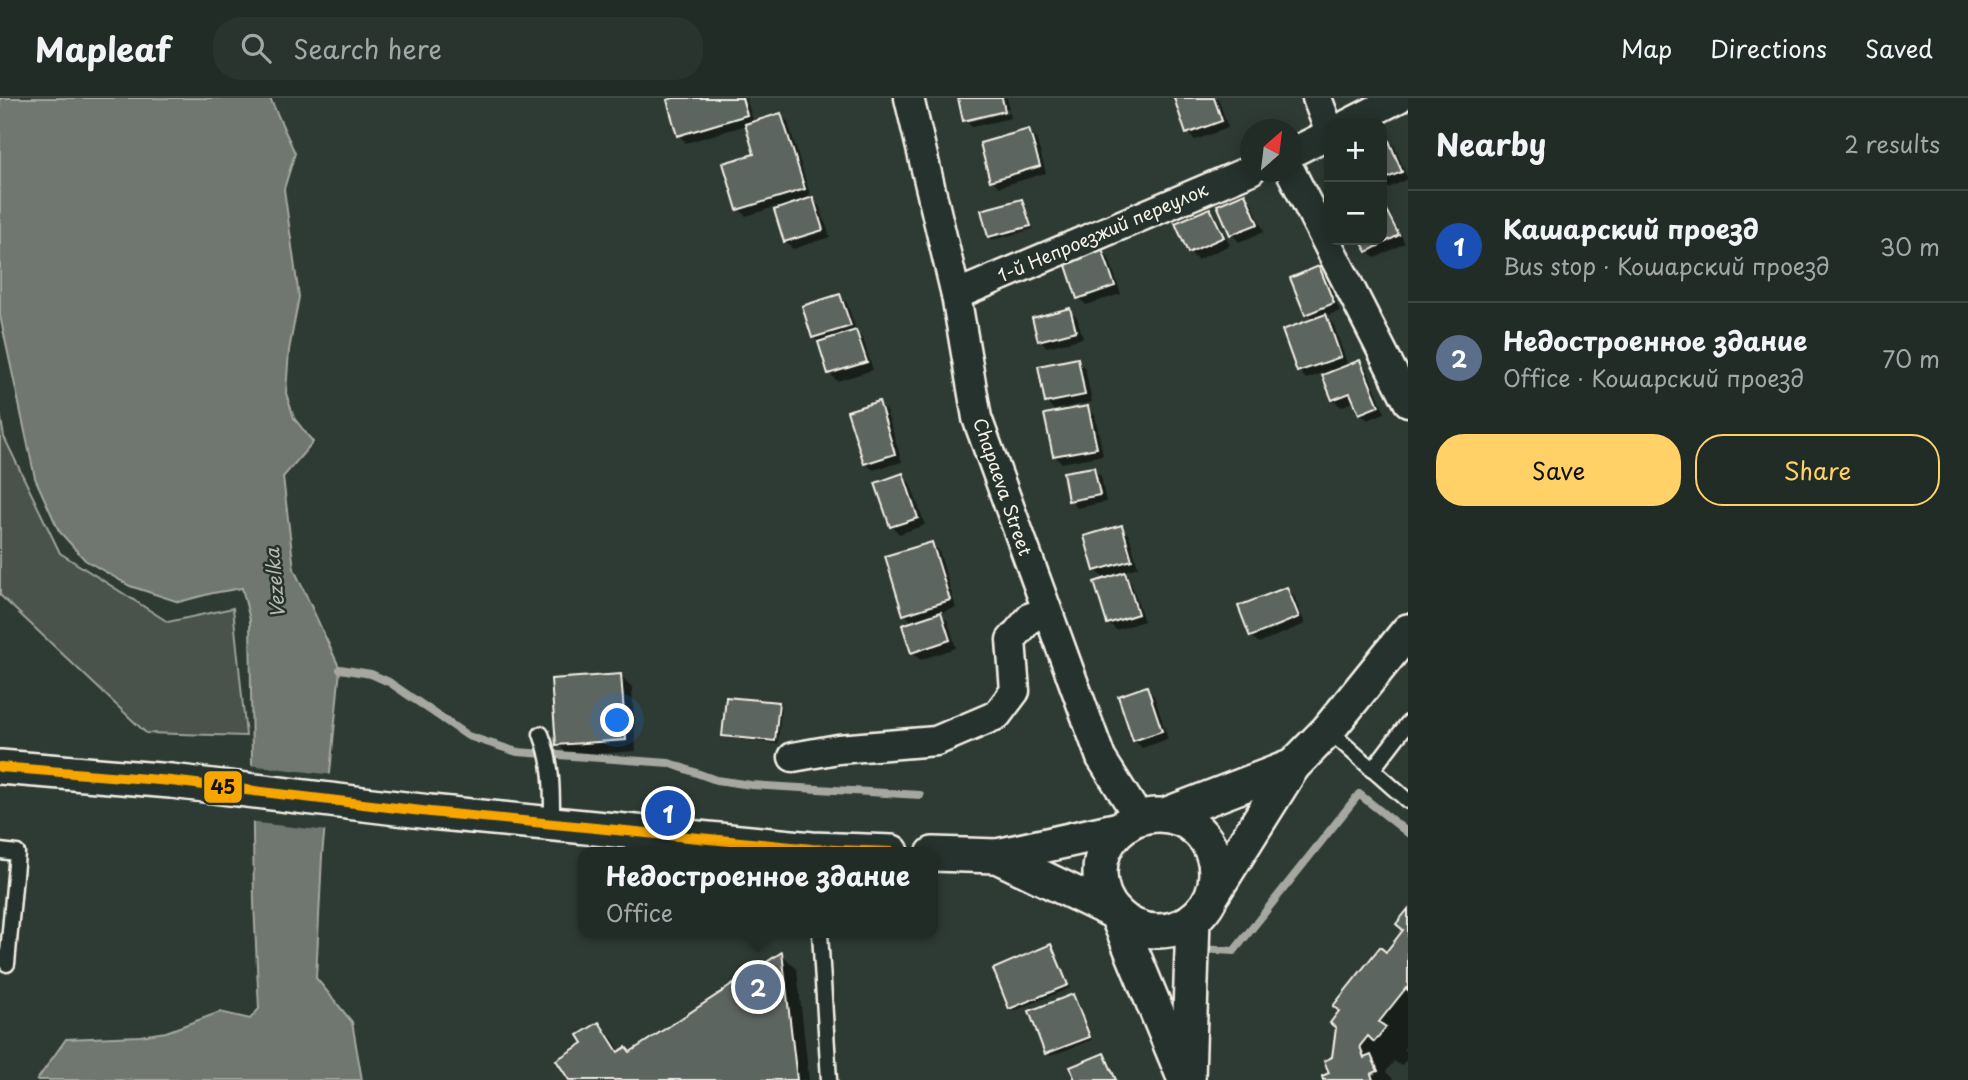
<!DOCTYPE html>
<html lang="en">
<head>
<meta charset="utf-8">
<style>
  :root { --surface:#222c27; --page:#2a342f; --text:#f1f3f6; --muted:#a2a7a7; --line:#3f4844; --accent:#ffd166 }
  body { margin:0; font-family:"Playpen Sans",sans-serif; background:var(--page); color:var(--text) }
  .controls { position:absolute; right:21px; top:21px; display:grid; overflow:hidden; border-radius:14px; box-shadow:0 4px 18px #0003 }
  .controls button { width:63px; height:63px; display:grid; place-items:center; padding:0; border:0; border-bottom:2px solid var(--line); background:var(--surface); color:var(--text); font:35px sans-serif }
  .compass { position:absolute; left:1240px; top:21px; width:63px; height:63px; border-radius:50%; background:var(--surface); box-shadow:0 4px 18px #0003; rotate:28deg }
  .you { position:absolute; left:618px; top:623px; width:24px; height:24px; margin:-18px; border:5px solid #fff; border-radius:50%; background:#1a73e8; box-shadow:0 0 0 10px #1a73e833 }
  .badge { display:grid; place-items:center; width:46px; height:46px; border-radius:50%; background:var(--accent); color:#fff; font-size:23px; font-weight:700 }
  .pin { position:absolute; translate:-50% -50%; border:4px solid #fff; box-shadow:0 2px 7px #0006 }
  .popup { position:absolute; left:578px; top:749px; width:360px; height:91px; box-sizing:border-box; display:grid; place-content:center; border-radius:14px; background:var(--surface); filter:drop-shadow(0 2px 5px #0005); font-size:23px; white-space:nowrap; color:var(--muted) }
  .popup b { font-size:26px; color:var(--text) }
  .popup::after { content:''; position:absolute; left:50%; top:100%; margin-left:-14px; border:14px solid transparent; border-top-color:var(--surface) }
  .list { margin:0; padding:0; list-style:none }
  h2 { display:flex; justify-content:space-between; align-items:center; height:91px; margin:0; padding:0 28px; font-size:30px }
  h2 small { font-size:23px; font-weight:400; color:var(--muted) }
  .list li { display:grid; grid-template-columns:46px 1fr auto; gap:21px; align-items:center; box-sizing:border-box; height:112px; padding:0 28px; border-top:2px solid var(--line) }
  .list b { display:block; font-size:26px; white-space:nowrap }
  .list p { margin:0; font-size:23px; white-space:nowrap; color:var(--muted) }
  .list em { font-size:23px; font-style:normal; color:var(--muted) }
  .actions { display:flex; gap:14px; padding:21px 28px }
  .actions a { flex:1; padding:16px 0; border:2px solid var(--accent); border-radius:28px; text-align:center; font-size:24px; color:var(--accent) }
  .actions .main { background:var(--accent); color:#111 }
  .icon { flex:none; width:38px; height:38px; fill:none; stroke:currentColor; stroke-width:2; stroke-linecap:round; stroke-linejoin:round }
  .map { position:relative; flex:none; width:1408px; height:982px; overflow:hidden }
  header { display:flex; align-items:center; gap:42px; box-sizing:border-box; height:98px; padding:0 35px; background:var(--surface); border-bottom:2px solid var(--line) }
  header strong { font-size:33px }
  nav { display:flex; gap:38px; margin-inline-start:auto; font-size:24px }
  .search { width:490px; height:63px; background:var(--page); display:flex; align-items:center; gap:18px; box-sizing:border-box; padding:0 24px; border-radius:28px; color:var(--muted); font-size:26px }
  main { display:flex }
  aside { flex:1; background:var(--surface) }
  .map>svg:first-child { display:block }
</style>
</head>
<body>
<header>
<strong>Mapleaf</strong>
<div class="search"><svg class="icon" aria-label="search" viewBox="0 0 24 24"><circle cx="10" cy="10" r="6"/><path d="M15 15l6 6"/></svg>Search here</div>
<nav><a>Map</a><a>Directions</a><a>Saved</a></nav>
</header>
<main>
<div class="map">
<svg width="1408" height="982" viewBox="0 0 1408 982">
  <rect width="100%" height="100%" fill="#2e3b34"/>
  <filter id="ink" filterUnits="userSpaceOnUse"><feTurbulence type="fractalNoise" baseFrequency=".0143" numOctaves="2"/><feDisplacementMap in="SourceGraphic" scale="14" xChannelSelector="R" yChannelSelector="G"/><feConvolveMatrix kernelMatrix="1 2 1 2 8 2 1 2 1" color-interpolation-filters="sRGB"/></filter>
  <g filter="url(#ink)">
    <path fill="#48524c" stroke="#9ea29a" stroke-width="2" d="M0 315 4 339 60 455 168 524 233 510 246 638 146 635 0 497Z"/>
    <path fill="#6f7770" stroke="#a4a8a0" stroke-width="2" d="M0 0H270L295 55 284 91 299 199 289 252 286 295 294 320 313 344 283 379 294 471 340 571 322 758 316 880 352 924 362 982H37L66 941 140 938 166 934 220 914 250 921 259 911 254 805 250 522 242 490 213 495 179 504 130 488 85 462 59 433 35 380 0 218Z"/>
    <path fill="#2e3b34" d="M248 667 334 677 328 733 249 724Z"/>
    <g fill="#0007">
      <path d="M679 0H746L754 25 781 17 788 24 811 100 820 109 830 139 793 151 785 143 775 109 746 118 739 111 757 57 747 27 686 45 679 37Z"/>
      <path d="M960 0H1007L1009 10 968 20V24L1010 14 1011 20 972 29 965 22Z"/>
      <path d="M1176 0H1218L1228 30 1195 42 1187 35Z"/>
      <path d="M1028 33 1036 40 1046 75 999 89 992 82Z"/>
      <path d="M1387 40 1394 47 1408 81 1382 93V42Z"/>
      <path d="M1244 98 1252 105 1264 134 1239 144 1232 136 1220 108Z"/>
      <path d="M1022 103 1025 106 1033 131 992 142 989 139Z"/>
      <path d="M1382 106 1388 112 1405 145 1375 160 1368 153 1362 142H1382Z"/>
      <path d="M1210 112 1217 119 1230 147 1197 162 1190 154 1177 126Z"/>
      <path d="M1102 153 1109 160 1121 196 1086 207 1079 200Z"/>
      <path d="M1319 170 1326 178 1340 213 1326 218 1333 225 1348 268 1359 264 1367 271 1385 315 1368 322 1360 315 1355 303 1341 309 1333 301 1323 275 1306 281 1299 273 1285 233 1313 222 1306 216Z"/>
      <path d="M840 198 847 205 857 235 863 241 873 272 837 283 829 275 820 246 813 239Z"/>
      <path d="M1069 212 1077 219 1083 240 1047 249 1040 242Z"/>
      <path d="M1077 262 1085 270 1092 304 1054 312 1047 305Z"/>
      <path d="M878 305 886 312 902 364 873 372 865 365Z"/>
      <path d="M1088 310 1095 317 1103 357 1062 365 1054 358Z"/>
      <path d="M1094 371 1101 378 1106 404 1077 410 1070 402Z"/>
      <path d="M902 377 910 385 925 427 899 436 892 428Z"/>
      <path d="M1121 429 1129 437 1138 469 1122 474 1131 484 1144 523 1116 532 1109 525 1106 482 1096 472Z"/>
      <path d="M931 446 939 453 956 510 939 515 948 523 956 550 920 562 913 554V525L905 516Z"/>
      <path d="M1287 491 1294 498 1305 526 1259 545 1251 538Z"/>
      <path d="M620 577 632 589 636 653 569 658 558 646Z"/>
      <path d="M1147 590 1154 598 1168 641 1142 650 1134 642Z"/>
      <path d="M778 606 781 609 778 646 727 640 723 637Z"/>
      <path d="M1408 814V946L1404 951 1408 954V960L1401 968 1394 963 1386 974 1394 982H1325L1331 976 1334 960 1386 856 1405 832 1399 826Z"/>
      <path d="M1050 848 1070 890 1014 913 1011 910Z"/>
      <path d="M782 857 797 871 809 982H571L586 945 598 926 613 941 621 954 631 956Z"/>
      <path d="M1073 898 1092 942 1050 958 1047 955Z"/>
    </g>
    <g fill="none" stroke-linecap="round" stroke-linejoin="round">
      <g stroke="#a4a8a0" stroke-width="8">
        <path d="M340 571 371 576 389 584 468 638 517 654 669 665 716 682 751 687 920 697"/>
        <path d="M1200 851 1234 853 1359 696 1408 735"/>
      </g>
    </g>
    <g fill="#5c655e" stroke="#f4f1e8" stroke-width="2">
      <path d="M673 0H742L747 17 677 38 667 2Z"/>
      <path d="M958 0H1002L1005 13 963 23Z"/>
      <path d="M1174 0H1214L1222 23 1186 36Z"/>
      <path d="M781 15 805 91 737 112 723 65 754 56 745 26Z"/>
      <path d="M1029 31 1040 68 990 83 980 45Z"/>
      <path d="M1387 38 1402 74 1382 82V40Z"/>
      <path d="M1245 95 1258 126 1230 137 1217 107Z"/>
      <path d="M813 99 823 132 784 144 774 112Z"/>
      <path d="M1022 101 1031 128 988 139 981 112Z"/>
      <path d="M1382 104 1399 137 1367 154 1360 142H1382Z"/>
      <path d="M1210 110 1224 139 1188 155 1175 125Z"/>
      <path d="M1102 151 1115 188 1077 201 1065 164Z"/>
      <path d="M1319 168 1334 205 1305 217 1290 180Z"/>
      <path d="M840 196 851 228 812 240 802 208Z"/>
      <path d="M1070 210 1076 233 1038 243 1032 220Z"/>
      <path d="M1326 216 1341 259 1297 274 1282 232Z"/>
      <path d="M856 232 867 264 828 276 818 244Z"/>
      <path d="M1078 260 1085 297 1045 305 1038 268Z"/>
      <path d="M1360 262 1379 308 1359 316 1350 295 1332 302 1322 277Z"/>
      <path d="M879 303 895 356 864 366 847 313Z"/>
      <path d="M1088 308 1097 350 1053 358 1044 316Z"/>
      <path d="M1094 369 1100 397 1068 403 1063 374Z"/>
      <path d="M903 375 918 420 890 429 875 385Z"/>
      <path d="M1122 427 1132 462 1094 473 1084 438Z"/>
      <path d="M932 444 950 502 903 517 885 458Z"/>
      <path d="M1125 474 1138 516 1107 526 1094 484Z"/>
      <path d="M1287 489 1299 519 1250 539 1238 508Z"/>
      <path d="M941 514 950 542 911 555 902 527Z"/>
      <path d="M621 576 626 642 556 647 551 581Z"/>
      <path d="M1147 588 1162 633 1133 643 1118 598Z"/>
      <path d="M726 599 779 604 775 643 722 638Z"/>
      <path d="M1408 811V892L1406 890 1379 924 1386 929 1374 944 1368 938 1360 948 1364 960 1371 957 1378 973 1371 976 1373 982H1323L1322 978 1329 975 1324 963 1332 959 1336 930 1330 925 1339 913 1333 908 1380 849 1386 854 1403 832 1396 826Z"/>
      <path d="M1051 846 1068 887 1009 911 993 871Z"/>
      <path d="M782 854 797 982H569L556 962 583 945 578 937 599 924 618 954 626 949 630 954Z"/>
      <path d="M1073 896 1090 939 1045 956 1029 913Z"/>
      <path d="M1104 955 1116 982H1075L1070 969Z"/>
    </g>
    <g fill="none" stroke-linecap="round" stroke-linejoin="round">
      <defs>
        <g id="service">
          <path d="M1328 632 1408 703"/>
          <path d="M541 636C553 666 552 695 552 726"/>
          <path d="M1372 672 1408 625"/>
          <path d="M0 753 17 755 7 866"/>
          <path d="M820 835 829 982"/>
        </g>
        <g id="minor">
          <path d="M909 0 956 197 977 320 1101 660 1139 720"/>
          <path d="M1317 0 1329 32"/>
          <path d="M1348 26 1399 0"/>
          <path d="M1293 54 1329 36"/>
          <path d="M1291 74 1408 304"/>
          <path d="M956 197 1251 72"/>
          <path d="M793 659 838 651 936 643 997 617 1015 593 1011 542 1031 519 1046 516"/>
        </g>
        <g id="tertiary">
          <path d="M0 669 171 683 430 714 812 751 892 754"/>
          <circle cx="1158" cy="775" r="58"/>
          <path d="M1165 717 1293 668"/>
          <path d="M933 756 997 758 1119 731"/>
          <path d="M997 758 1116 815 1185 982"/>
          <path d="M1214 794 1293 668 1328 632 1408 533"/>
          <path d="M1188 980 1193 821"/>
        </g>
      </defs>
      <use href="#service" stroke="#f4f1e8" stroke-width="19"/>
      <use href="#minor" stroke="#f4f1e8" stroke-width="33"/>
      <use href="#tertiary" stroke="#f4f1e8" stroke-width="38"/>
      <use href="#service" stroke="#26332d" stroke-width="14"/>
      <use href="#minor" stroke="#26332d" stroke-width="28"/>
      <use href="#tertiary" stroke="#26332d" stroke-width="33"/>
      <defs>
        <path id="bus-1" d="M0 669 171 683 430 714 812 751 892 754"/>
      </defs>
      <use href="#bus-1" stroke="#26332d" stroke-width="16"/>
      <use href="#bus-1" stroke="#f7a600" stroke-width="10"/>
    </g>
  </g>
  <g text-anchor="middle" stroke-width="5" stroke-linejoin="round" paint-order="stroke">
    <g font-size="18" fill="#f4f1e8" stroke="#26332d">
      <text transform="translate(1103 135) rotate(-23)" y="6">1-й Непроезжий переулок</text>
      <text transform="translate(1002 389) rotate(71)" y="6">Chapaeva Street</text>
    </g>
    <g font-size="19" font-style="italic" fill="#b8bab2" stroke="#26332d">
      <text transform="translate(275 485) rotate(-95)" y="7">Vezelka</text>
    </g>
  </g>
  <rect stroke="#26332d" stroke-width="2.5" x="203" y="672" width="40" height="34" rx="7" fill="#f7a600"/>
  <g font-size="19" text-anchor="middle" font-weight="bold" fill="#111">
    <text x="223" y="696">45</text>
  </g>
</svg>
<div class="controls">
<button>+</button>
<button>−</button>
</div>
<svg class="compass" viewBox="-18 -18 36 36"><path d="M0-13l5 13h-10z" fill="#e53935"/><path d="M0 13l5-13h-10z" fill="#a2a7a7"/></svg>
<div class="you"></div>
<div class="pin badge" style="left:668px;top:715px;background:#1a4fb4">1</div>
<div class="pin badge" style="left:758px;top:889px;background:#5c6f8a">2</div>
<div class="popup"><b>Недостроенное здание</b>Office</div>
</div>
<aside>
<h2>Nearby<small>2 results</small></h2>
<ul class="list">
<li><span class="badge" style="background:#1a4fb4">1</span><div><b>Кашарский проезд</b><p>Bus stop · Кошарский проезд</p></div><em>30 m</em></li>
<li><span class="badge" style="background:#5c6f8a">2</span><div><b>Недостроенное здание</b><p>Office · Кошарский проезд</p></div><em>70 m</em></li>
</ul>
<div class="actions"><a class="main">Save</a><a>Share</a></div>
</aside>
</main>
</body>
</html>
